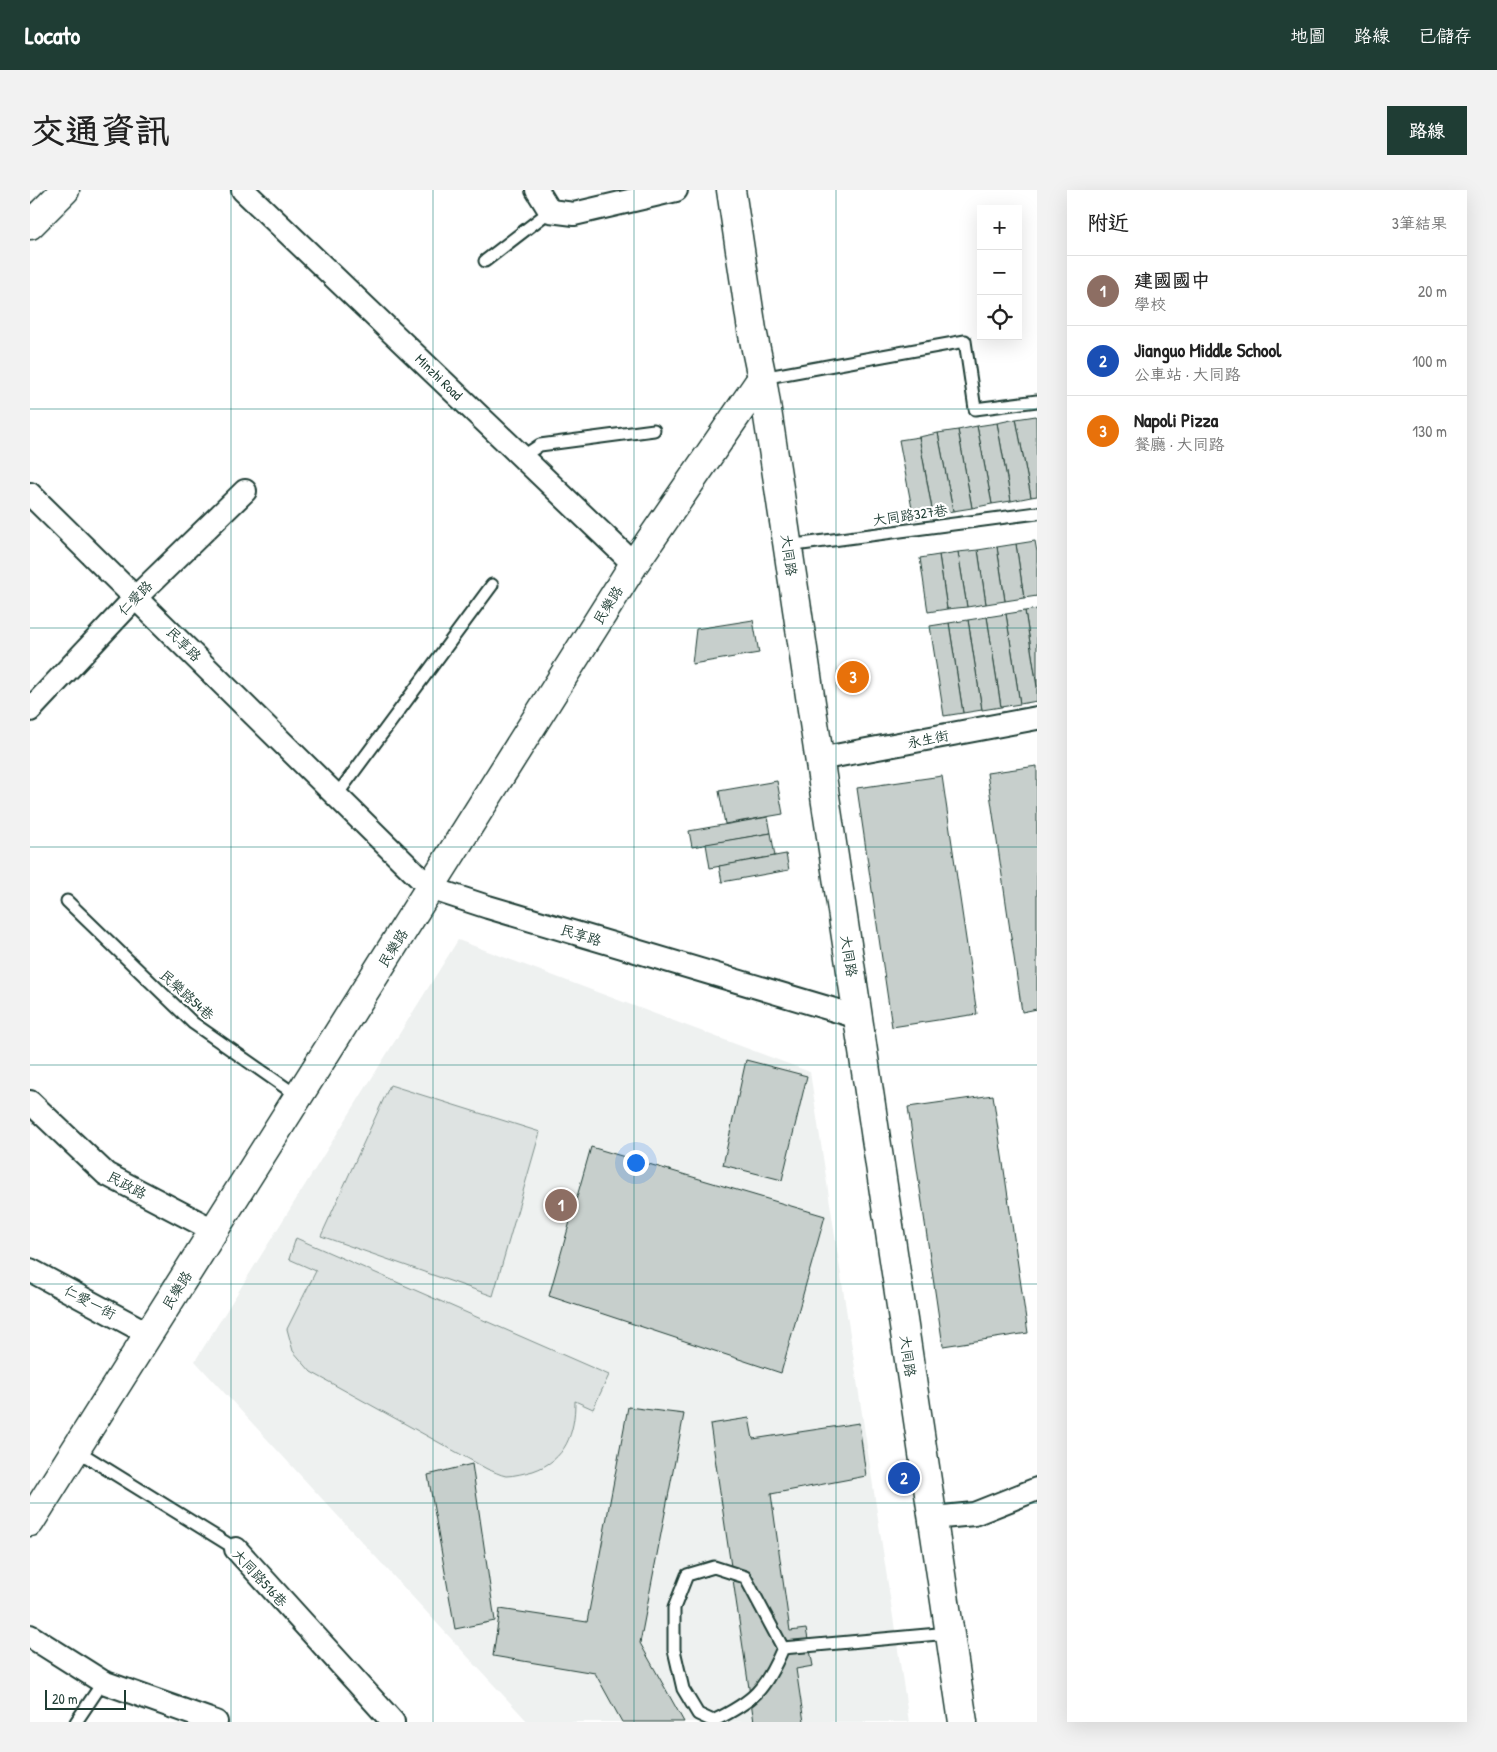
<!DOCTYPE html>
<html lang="zh-TW">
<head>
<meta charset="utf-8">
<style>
  :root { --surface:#fff; --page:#f2f2f2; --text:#222; --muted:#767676; --line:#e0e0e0; --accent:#1f3d34 }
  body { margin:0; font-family:"Patrick Hand","LXGW WenKai TC",sans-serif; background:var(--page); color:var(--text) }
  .controls { position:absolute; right:15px; top:15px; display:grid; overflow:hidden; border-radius:0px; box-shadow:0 5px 20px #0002 }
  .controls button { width:45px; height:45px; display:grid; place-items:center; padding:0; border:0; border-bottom:1px solid var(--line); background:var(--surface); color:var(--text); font:25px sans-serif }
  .scale { position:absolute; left:15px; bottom:12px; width:81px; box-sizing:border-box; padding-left:5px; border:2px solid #1f3d34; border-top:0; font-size:14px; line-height:18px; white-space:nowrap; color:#1f3d34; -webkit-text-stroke:4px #fff; paint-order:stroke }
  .you { position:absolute; left:605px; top:972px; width:18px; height:18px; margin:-12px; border:4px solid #fff; border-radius:50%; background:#1a73e8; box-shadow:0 0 0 8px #1a73e833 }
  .badge { display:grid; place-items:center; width:32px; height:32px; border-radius:50%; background:var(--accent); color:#fff; font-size:16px; font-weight:700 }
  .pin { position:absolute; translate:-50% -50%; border:2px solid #fff; box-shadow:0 1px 5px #0006 }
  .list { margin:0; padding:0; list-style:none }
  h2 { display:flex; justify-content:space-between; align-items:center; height:65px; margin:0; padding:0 20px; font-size:21px }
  h2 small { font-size:16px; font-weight:400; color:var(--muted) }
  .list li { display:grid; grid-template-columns:32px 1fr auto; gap:15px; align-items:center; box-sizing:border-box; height:70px; padding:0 20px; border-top:1px solid var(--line) }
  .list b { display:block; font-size:19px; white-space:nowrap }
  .list p { margin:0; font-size:16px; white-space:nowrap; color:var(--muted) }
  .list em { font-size:16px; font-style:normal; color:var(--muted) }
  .icon { flex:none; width:28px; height:28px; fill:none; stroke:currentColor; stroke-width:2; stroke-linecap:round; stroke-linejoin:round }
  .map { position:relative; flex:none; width:1007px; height:1532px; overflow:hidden; border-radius:0px }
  header { display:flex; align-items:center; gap:30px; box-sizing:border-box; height:70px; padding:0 25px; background:var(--accent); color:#fff }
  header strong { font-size:24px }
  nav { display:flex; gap:28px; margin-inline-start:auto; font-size:18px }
  .intro { display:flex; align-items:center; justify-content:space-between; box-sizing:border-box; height:120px; padding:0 30px }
  h1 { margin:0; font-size:35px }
  .button { padding:12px 22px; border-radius:0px; background:var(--accent); color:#fff; font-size:18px; font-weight:700 }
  main { display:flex; gap:30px; padding:0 30px }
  aside { flex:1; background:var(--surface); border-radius:0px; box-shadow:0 5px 20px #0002 }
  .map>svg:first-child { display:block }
</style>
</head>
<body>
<header>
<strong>Locato</strong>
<nav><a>地圖</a><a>路線</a><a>已儲存</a></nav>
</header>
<div class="intro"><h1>交通資訊</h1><a class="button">路線</a></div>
<main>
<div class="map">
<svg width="1007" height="1532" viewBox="0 0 1007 1532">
  <rect width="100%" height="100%" fill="#fff"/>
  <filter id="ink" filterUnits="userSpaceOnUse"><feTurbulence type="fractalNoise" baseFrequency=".02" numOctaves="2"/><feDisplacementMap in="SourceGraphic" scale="10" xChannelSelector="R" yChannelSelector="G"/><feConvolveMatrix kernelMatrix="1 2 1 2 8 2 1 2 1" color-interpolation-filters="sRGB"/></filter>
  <g filter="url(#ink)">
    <path fill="#eef1f0" d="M428 750 780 882 879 1532H498L165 1171Z"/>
    <g fill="#dee3e2" stroke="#7e908b">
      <path d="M360 895 510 942 463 1106 291 1046Z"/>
      <path d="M266 1048 579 1185 563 1219 545 1211C545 1243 536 1270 503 1281 495 1283 484 1286 476 1286 470 1285 463 1281 457 1279L281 1182 263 1161 257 1139 286 1081 259 1069Z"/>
    </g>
    <g fill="#c7cfcc" stroke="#1f3d34">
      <path d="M1006 226 1007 306 1001 307 986 229Z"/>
      <path d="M986 229 1001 307 981 311 967 233Z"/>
      <path d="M967 233 981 311 962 314 947 236Z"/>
      <path d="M947 236 962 314 942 318 928 240Z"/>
      <path d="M928 240 942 318 923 321 908 243Z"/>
      <path d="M908 243 923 321 903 325 889 247Z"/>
      <path d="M889 247 903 325 884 329 869 250Z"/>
      <path d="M1005 351 1007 362V406L994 408 986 354Z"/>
      <path d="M986 354 994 408 975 411 967 357Z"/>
      <path d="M967 357 975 411 956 414 948 360Z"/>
      <path d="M948 360 956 414 937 417 928 362Z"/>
      <path d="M928 362 937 417 917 419 909 365Z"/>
      <path d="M909 365 917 419 898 422 890 368Z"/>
      <path d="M1007 419V497L995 421Z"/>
      <path d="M995 421 1007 497V511L990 514 976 424Z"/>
      <path d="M976 424 990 514 971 517 957 427Z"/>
      <path d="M957 427 971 517 952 520 938 430Z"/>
      <path d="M723 430 729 463 662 474 666 439Z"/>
      <path d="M938 430 952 520 933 523 919 433Z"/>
      <path d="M919 433 933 523 914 526 900 436Z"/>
      <path d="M1007 576V819L992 822 957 583Z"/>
      <path d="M912 586 947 824 862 837 827 598Z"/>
      <path d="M747 591 753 624 695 634 689 601Z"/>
      <path d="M738 627 741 643 662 657 659 641Z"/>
      <path d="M741 643 745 666 680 678 676 654Z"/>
      <path d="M756 664 759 680 692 692 689 676Z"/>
      <path d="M716 870 777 886 752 990 693 975Z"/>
      <path d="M963 905 998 1143 913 1156 878 917Z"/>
      <path d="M561 957 795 1026 751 1183 519 1106Z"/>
      <path d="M598 1217 654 1224 610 1453 654 1532H592L565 1483 463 1466 470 1419 557 1432Z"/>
      <path d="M719 1228 723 1249 829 1233 836 1286 741 1304 760 1441 776 1439 783 1476 766 1479 774 1532H724L680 1234Z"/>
      <path d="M442 1274 465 1431 425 1439 398 1285Z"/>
    </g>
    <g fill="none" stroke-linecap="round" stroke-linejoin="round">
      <defs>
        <g id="lane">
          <path d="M455 71 520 21"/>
          <path d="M732 188 935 151 945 219 1007 211"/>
          <path d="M492 267 510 255 624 240"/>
          <path d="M757 356 1007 323"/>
          <path d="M306 606 462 395"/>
          <path d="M37 711 163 833 269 907"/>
          <path d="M46 1260 206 1359"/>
          <path d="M753 1458C735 1500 724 1511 683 1531L668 1524 653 1499 644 1460V1418L657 1385 684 1377 715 1387 753 1458 919 1443"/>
          <path d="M46 1532 73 1492"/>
        </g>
        <g id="street">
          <path d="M213 0 604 374"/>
          <path d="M507 0 520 21 544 24 646 0"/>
          <path d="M0 304 400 698 458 717 828 827"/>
          <path d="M0 520 106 407 215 301"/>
          <path d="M789 569 1007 528"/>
          <path d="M0 912 76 984 185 1041"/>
          <path d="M0 1080 119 1144"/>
          <path d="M902 1328 944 1324 1007 1299"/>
          <path d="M206 1359 363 1532"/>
          <path d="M0 1446 73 1492 186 1532"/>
        </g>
        <g id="secondary">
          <path d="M701 0 722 140 732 188 749 298 933 1532"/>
          <path d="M0 1332 604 374 732 188"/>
        </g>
        <path id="primary" d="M0 35 35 0"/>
      </defs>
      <use href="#lane" stroke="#1f3d34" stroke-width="15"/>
      <use href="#street" stroke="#1f3d34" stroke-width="26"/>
      <use href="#secondary" stroke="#1f3d34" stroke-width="31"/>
      <use href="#primary" stroke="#1f3d34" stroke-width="31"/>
      <use href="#lane" stroke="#fff" stroke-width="11"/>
      <use href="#street" stroke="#fff" stroke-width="22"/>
      <use href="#secondary" stroke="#fff" stroke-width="28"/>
      <use href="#primary" stroke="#fff" stroke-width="28"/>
    </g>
  </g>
  <path fill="none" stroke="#0f766e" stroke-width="1" stroke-opacity="0.55" d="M201 0V1532M403 0V1532M604 0V1532M806 0V1532M0 219H1007M0 438H1007M0 657H1007M0 875H1007M0 1094H1007M0 1313H1007"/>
  <g text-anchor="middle" stroke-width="4.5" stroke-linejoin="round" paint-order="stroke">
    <g font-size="14" fill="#1f3d34" stroke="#fff">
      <text transform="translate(409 187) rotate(44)" y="5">Minzhi Road</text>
      <text transform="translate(880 325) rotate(-8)" y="5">大同路327巷</text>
      <text transform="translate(759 365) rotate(82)" y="5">大同路</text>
      <text transform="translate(105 408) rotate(-46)" y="5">仁愛路</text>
      <text transform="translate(578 415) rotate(-58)" y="5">民樂路</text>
      <text transform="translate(154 454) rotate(45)" y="5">民享路</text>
      <text transform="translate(898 549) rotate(-11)" y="5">永生街</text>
      <text transform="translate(551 745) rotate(17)" y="5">民享路</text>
      <text transform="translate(363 758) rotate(-58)" y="5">民樂路</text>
      <text transform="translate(819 766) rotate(81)" y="5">大同路</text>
      <text transform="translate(157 805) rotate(42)" y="5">民樂路54巷</text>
      <text transform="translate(97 995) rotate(28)" y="5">民政路</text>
      <text transform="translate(147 1100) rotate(-58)" y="5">民樂路</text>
      <text transform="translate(60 1112) rotate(28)" y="5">仁愛一街</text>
      <text transform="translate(878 1166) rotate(82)" y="5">大同路</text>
      <text transform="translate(230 1388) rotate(47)" y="5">大同路516巷</text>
    </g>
  </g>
</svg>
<div class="controls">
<button>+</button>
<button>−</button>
<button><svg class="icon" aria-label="locate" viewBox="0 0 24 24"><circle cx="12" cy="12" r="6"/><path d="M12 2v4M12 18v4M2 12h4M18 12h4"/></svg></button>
</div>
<div class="scale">20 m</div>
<div class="you"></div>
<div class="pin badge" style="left:531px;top:1015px;background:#8d6e63">1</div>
<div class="pin badge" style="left:874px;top:1288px;background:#1a4fb4">2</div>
<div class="pin badge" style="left:823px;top:487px;background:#e8710a">3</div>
</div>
<aside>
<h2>附近<small>3筆結果</small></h2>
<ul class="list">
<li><span class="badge" style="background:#8d6e63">1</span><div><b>建國國中</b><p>學校</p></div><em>20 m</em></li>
<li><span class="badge" style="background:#1a4fb4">2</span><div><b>Jianguo Middle School</b><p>公車站 · 大同路</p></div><em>100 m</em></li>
<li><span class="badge" style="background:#e8710a">3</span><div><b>Napoli Pizza</b><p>餐廳 · 大同路</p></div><em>130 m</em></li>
</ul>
</aside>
</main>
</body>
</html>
